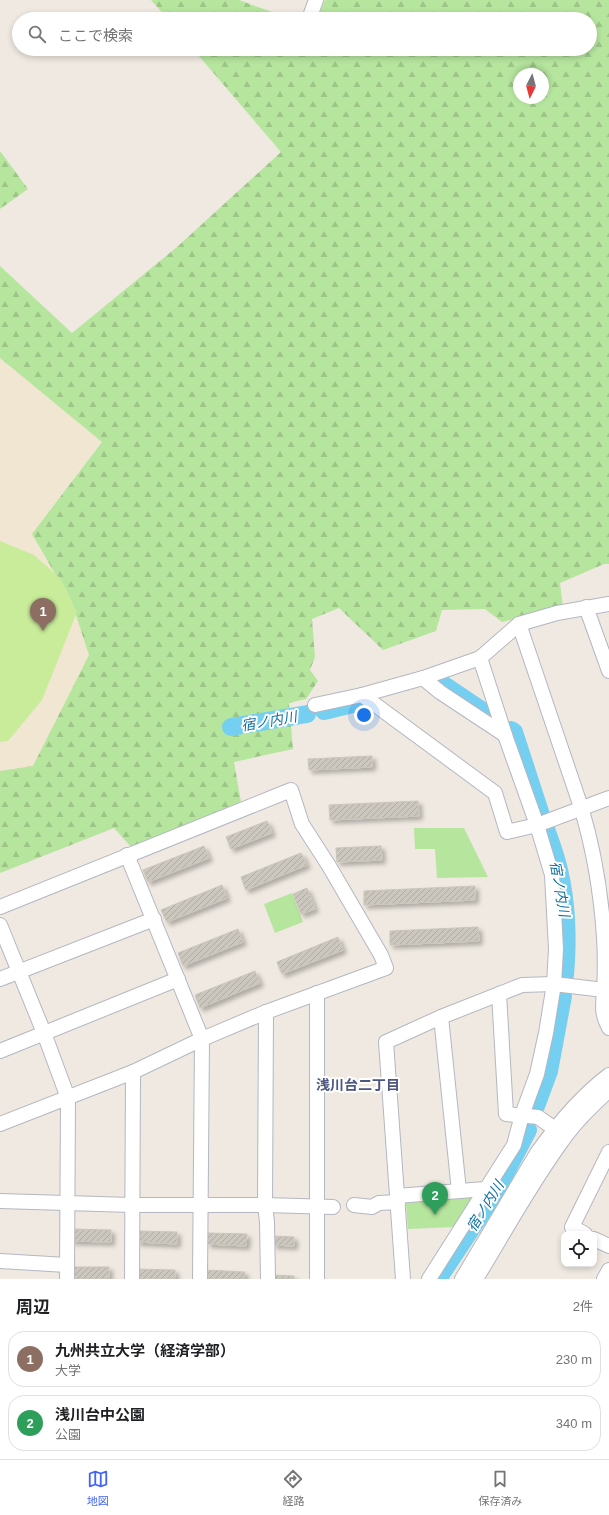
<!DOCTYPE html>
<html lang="ja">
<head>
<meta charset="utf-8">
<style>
  :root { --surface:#fff; --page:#f6f6f6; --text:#202124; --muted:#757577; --line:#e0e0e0; --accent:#4264fb }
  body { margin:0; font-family:Helvetica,"Noto Sans JP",sans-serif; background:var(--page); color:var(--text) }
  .controls { position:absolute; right:12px; bottom:12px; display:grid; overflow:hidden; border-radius:8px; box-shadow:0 2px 6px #0003 }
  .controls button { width:36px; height:36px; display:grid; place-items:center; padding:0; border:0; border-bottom:1px solid var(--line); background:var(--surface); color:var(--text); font:20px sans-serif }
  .compass { position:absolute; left:513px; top:68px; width:36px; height:36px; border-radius:50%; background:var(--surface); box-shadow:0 2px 6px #0003; rotate:186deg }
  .you { position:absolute; left:364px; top:715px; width:14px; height:14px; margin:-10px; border:3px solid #fff; border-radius:50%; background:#1a73e8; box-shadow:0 0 0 6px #1a73e833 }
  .badge { display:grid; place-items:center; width:26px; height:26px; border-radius:50%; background:var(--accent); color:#fff; font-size:13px; font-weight:700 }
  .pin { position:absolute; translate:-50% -33px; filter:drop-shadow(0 1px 2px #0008) }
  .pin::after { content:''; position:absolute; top:21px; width:14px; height:12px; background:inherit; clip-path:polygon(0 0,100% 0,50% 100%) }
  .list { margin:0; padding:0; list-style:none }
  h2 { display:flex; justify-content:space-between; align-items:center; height:52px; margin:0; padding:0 16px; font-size:17px }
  h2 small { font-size:13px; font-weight:400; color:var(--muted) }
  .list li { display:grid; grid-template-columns:26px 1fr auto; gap:12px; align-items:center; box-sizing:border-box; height:56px; margin:0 8px 8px; padding:0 8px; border:1px solid var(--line); border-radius:16px }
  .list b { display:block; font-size:15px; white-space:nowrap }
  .list p { margin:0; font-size:13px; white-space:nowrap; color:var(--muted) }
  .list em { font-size:13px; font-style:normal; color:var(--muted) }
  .icon { flex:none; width:22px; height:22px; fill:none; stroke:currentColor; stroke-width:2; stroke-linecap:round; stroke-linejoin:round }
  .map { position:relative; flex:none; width:609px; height:1279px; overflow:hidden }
  .search { position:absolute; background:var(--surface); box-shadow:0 2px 6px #0003; left:12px; right:12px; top:12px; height:44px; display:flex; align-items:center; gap:10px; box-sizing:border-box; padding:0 14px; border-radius:22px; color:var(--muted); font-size:15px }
  .sheet { height:180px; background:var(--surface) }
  nav { display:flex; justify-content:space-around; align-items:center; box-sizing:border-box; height:56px; border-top:1px solid var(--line); background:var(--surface); font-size:11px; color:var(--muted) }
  nav a { display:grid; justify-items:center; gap:2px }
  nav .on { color:var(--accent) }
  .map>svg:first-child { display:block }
</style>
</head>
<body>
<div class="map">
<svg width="609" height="1279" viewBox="0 0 609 1279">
  <defs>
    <pattern id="forest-firs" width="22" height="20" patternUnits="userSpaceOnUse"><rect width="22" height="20" fill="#b6e59e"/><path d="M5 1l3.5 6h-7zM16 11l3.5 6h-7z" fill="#9dc588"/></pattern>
    <pattern id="building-hatch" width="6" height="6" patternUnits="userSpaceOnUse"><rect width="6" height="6" fill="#cbc7bf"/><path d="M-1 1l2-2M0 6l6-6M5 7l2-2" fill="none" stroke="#afaba4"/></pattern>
    <filter id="shadow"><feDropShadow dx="3.5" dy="3.5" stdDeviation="2" flood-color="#0004"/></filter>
  </defs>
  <rect width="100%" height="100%" fill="#efe9e1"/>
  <path fill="#f0e6d1" d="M0 358 102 441 32 534 72 603 99 659 114 828 0 873Z"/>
  <g fill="url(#forest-firs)" fill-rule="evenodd">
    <path d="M151 0H239L291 19H168Z"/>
    <path d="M325 0H609V564H604L560 583 563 607 502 622 485 609 442 610 436 631 383 650 339 608 312 619 315 657 310 670 318 681 306 699 289 703 293 749 234 762 241 802 132 848 114 828 0 873V771L33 766 89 655 72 603 32 534 102 442 0 358V266L72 333 177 247 281 152 193 49H590V19H317ZM519 74H543V98H519Z"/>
    <path d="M0 151 28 189 0 209Z"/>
  </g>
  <g fill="#b6e59e">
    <path d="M414 828H464L488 877 437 878 435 849H415Z"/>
    <path d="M292 893 303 922 275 933 264 904Z"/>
    <path d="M475 1196 455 1227 408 1229 406 1204 408 1199Z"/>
  </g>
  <path fill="#c9ec9a" d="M0 541 34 555 61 579 77 612 42 700 8 741 0 742Z"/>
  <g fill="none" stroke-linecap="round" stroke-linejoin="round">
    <g stroke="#75cff0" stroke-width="18">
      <path d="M438 681 493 718"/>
      <path d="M324 711 361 702"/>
      <path d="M231 727 307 714"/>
      <path d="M511 730 514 732 541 815"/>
      <path d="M546 829C551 843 556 856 559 870 567 904 568 941 565 975"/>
      <path d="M536 1106 549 1071 563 996"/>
      <path d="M438 1279 495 1193 528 1130"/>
    </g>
  </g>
  <g fill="url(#building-hatch)" stroke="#cbc5ba" filter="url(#shadow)">
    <path d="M372 756V767L309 770 308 759Z"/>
    <path d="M418 801 419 816 330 820 329 805Z"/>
    <path d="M267 821 272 833 231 849 226 837Z"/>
    <path d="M204 846 209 858 148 882 143 870Z"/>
    <path d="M381 846 382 860 337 862 336 848Z"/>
    <path d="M301 853 307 865 246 890 241 877Z"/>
    <path d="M222 885 227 898 167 922 161 910Z"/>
    <path d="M475 886V900L364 905V891Z"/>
    <path d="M307 888 315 909 301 914 293 894Z"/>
    <path d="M478 927 479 941 390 945V931Z"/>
    <path d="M238 929 243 942 183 966 178 953Z"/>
    <path d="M338 937 343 950 282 974 277 962Z"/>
    <path d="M255 971 260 983 200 1008 195 995Z"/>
    <path d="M71 1229 111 1230V1242L71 1241Z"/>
    <path d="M137 1231 177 1232V1244L137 1242Z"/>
    <path d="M208 1233 247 1234 246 1246 207 1244Z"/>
    <path d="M273 1236 294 1237V1246L273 1245Z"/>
    <rect x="70" y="1267" width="39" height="12"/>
    <path d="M136 1269 175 1270V1279H136Z"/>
    <path d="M205 1270 245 1272 244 1279H205Z"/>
    <path d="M272 1275 294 1276V1279H272Z"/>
  </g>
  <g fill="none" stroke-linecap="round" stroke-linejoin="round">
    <defs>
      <g id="minor">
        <path d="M309 19 316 0"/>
        <path d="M586 607 609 671"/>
        <path d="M519 624 581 807C594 850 601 893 604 937 605 954 605 973 604 990 603 1006 601 1013 609 1028"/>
        <path d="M423 678 440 692 505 735"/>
        <path d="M362 695 495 793 507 832 537 825 609 798"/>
        <path d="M315 705 362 695 423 678 480 658 519 624 557 613 609 604"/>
        <path d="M127 855 202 1039 200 1279"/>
        <path d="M0 907 291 790 302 824 329 866 381 955 386 968 266 1012 202 1039 133 1072 0 1124"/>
        <path d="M0 925 44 1033 68 1098 67 1279"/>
        <path d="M0 979 154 919"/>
        <path d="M499 994 506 1114 538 1117 555 1129"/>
        <path d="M266 1012 265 1205 267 1222 268 1279"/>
        <path d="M441 1017 459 1191"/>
        <path d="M0 1051 178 979"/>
        <path d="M397 1196 485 1189"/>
        <path d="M0 1201 132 1205H265L333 1207"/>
        <path d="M354 1205 372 1207 379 1203 398 1202"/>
        <path d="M585 1234 572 1227 609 1152"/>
        <path d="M594 1239 609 1246"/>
        <path d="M0 1261 67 1265"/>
        <path d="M132 1279 133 1072"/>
        <path d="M317 1279V993"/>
        <path d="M403 1279 386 1042 441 1017 522 985 554 984 604 990"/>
        <path d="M429 1279 514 1145 522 1115 537 1074 546 1033 554 984 556 949 552 875 537 825 505 735 480 658"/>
        <path d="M462 1279 537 1153C557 1125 581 1096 609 1075"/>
        <path d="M476 1279C504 1233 530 1185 562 1141 575 1122 592 1106 609 1090"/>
        <path d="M604 1279 609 1270"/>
      </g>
    </defs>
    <use href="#minor" stroke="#b4b7c1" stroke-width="16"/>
    <use href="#minor" stroke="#fff" stroke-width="14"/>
  </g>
  <g text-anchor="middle" stroke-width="4" stroke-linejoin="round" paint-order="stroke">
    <g font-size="14" font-style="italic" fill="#0d6fa3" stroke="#fff">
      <text transform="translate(269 721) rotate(-10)" y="5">宿ノ内川</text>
      <text transform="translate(560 889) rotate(80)" y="5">宿ノ内川</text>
      <text transform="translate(485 1206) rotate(-58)" y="5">宿ノ内川</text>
    </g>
    <g font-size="14" font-weight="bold" fill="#4d5680" stroke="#fff">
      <text x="358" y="1090">浅川台二丁目</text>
    </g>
  </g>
</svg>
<div class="controls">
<button><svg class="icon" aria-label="locate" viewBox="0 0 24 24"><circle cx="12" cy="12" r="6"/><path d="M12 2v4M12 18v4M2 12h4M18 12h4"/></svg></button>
</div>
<svg class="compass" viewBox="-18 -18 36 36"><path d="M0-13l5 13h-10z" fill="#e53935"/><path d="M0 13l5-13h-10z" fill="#757577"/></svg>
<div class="you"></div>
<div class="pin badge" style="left:43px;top:631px;background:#8d6e63">1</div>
<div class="pin badge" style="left:435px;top:1215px;background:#2e9e5b">2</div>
<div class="search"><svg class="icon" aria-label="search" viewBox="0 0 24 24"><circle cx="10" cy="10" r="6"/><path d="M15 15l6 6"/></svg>ここで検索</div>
</div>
<section class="sheet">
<h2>周辺<small>2件</small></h2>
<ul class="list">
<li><span class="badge" style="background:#8d6e63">1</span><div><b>九州共立大学（経済学部）</b><p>大学</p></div><em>230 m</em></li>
<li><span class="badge" style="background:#2e9e5b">2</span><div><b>浅川台中公園</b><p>公園</p></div><em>340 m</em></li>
</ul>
</section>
<nav>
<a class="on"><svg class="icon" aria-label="map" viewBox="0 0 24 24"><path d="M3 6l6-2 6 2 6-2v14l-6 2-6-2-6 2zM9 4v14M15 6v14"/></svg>地図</a>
<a><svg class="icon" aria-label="directions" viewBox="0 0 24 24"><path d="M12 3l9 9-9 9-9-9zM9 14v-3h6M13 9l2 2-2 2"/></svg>経路</a>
<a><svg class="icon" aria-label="saved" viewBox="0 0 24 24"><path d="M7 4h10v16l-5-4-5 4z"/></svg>保存済み</a>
</nav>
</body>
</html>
